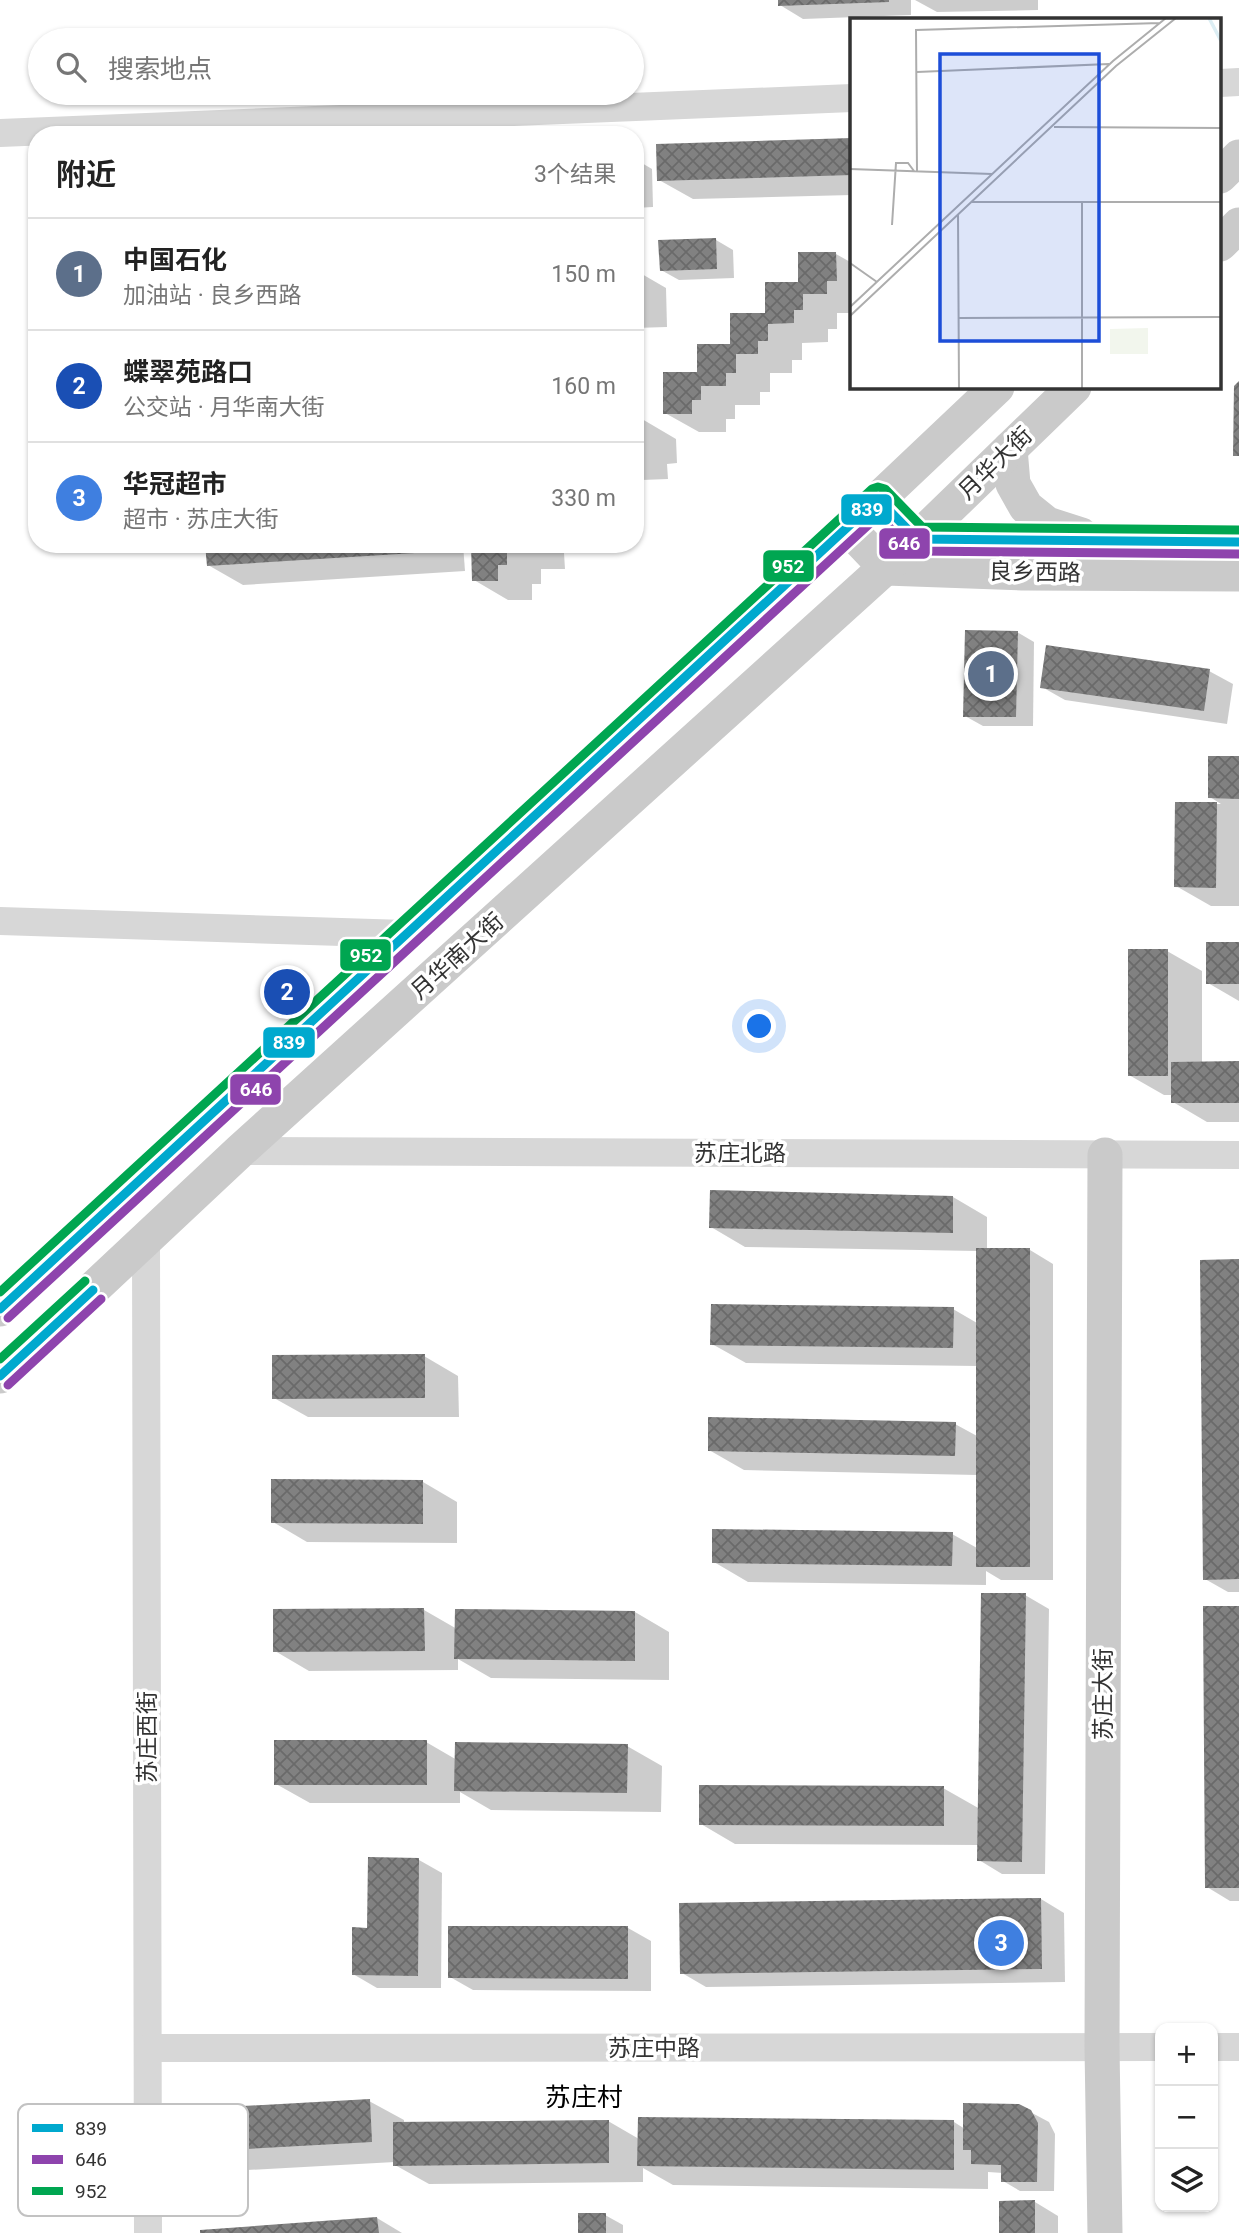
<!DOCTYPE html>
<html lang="zh">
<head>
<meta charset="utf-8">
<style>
  :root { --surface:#fff; --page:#f6f6f6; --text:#222; --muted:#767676; --line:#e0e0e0; --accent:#0f766e }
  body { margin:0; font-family:Roboto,"Noto Sans SC",sans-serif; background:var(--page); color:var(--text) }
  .controls { position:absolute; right:21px; bottom:21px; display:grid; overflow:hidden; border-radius:14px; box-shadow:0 2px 5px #0004 }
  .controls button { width:63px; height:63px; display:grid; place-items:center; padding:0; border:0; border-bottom:2px solid var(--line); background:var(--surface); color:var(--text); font:35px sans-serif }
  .you { position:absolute; left:760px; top:1027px; width:24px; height:24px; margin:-18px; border:5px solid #fff; border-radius:50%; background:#1a73e8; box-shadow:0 0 0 10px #1a73e833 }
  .badge { display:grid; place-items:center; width:46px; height:46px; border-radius:50%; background:var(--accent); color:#fff; font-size:23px; font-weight:700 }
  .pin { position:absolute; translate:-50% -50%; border:4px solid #fff; box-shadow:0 2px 7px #0006 }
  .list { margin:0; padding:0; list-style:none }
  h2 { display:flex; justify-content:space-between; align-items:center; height:91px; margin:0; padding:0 28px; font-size:30px }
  h2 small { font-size:23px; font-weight:400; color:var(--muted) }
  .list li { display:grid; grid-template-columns:46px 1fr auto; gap:21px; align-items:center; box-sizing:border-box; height:112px; padding:0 28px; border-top:2px solid var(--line) }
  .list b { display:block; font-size:26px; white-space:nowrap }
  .list p { margin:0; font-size:23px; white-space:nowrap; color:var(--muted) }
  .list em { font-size:23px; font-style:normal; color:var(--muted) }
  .icon { flex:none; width:38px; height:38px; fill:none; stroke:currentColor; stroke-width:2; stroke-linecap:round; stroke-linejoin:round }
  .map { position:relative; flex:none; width:1239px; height:2233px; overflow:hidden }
  .search { position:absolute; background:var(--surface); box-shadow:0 2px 5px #0004; left:28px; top:28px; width:616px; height:77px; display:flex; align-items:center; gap:18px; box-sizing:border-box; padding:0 24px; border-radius:38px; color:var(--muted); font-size:26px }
  .panel { position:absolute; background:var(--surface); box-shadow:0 2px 5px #0004; left:28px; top:126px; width:616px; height:427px; border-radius:28px }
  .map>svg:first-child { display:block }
</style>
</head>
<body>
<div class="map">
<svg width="1239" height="2233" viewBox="0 0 1239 2233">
  <defs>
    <pattern id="building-cross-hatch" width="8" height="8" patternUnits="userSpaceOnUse" patternTransform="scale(1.75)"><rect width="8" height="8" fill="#818181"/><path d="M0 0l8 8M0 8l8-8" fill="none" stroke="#6a6a6a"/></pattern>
  </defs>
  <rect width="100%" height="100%" fill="#fff"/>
  <g fill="#0003">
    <path d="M780 0H911V15L803 19 780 5Z"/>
    <path d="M915 0H1038V10L937 12Z"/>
    <path d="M852 140V195L693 199 659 180 658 146Z"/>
    <path d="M635 159 652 169 653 207 635 208Z"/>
    <path d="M716 240 733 250 734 278 679 280 661 270Z"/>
    <path d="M836 254 852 263V313H837V329H828V342L802 343V360H792V373H770V392H760V405H735V419H726V432H699L665 413 699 373Z"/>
    <path d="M635 270 666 288 667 327 635 328Z"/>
    <path d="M642 419 676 439 677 463 667 464 668 479 642 480V493H635V420Z"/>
    <path d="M207 544H463L465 571 243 585 208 565Z"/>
    <path d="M473 544H574V553H564L565 569H541V584H532V600H508L474 580Z"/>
    <path d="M1017 632 1034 642 1033 726H983L965 716Z"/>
    <path d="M1209 671 1233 684 1227 724 1065 700 1042 687Z"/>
    <path d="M1239 757V906H1211L1176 886 1177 804H1221L1210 797Z"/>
    <path d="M1239 944V1001L1208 983Z"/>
    <path d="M1167 951 1202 971V1063H1239V1122H1207L1173 1102V1095H1164L1129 1075Z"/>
    <path d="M953 1197 987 1217V1250H1030L1053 1264V1580H1001L986 1571V1585L748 1582 714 1562 952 1534 977 1548V1475L744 1470 709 1450 955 1424 977 1436V1366L746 1363 712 1344 953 1309 977 1323V1251L745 1247 711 1227Z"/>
    <path d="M1239 1261V1592H1228L1205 1579Z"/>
    <path d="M424 1356 458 1376 459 1417H308L274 1398Z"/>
    <path d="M423 1482 457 1502V1543L307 1542 273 1522Z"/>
    <path d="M1025 1595 1049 1609 1045 1874H1002L979 1860V1845L735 1844 701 1824 943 1788 980 1809Z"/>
    <path d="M1239 1608V1901H1230L1207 1887Z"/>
    <path d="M424 1610 457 1629 635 1612 669 1632V1680L491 1678 458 1659V1670L309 1671 275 1651Z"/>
    <path d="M426 1742 457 1760 627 1746 662 1766 661 1812 491 1810 460 1792V1803H310L276 1784Z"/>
    <path d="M419 1860 442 1873 441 1988H377L353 1974Z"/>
    <path d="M1041 1899 1064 1913 1065 1982 706 1987 682 1973 681 1905Z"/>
    <path d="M628 1928 651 1941V1991L473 1990 450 1977Z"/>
    <path d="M369 2101 404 2120V2123L608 2121 639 2139 954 2122 965 2129 1019 2106 1049 2122 1055 2134 1054 2191H1020L1003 2181V2173L988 2172V2189L673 2185 643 2168V2182L429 2184 395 2165V2162L229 2171 195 2151Z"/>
    <path d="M1035 2202 1058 2216V2233H1000Z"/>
    <path d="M605 2215 623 2225V2233H580Z"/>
    <path d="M377 2218 402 2233H202Z"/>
  </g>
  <g fill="url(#building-cross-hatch)">
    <path d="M778 0H889V2L778 6Z"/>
    <path d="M852 138V175L657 181 656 144Z"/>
    <path d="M716 238 717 269 660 271 658 240Z"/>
    <path d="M798 252H836L837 281H827V294H803V310H794V323L768 324V341H758V354H736V373H726V386H701V400H692V414H663V372H697V344H730V313H765V282H798Z"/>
    <path d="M1239 381V456H1233L1234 386Z"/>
    <path d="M635 418H642L643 445H635Z"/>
    <path d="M205 544H430L431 552 207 566Z"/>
    <path d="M471 544H531V550H507V565H498V581H472Z"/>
    <path d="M965 630 1018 631 1016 717H963Z"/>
    <path d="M1046 645 1210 669 1204 711 1040 688Z"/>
    <path d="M1208 756H1239V799L1208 798Z"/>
    <path d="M1175 802H1217L1216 888 1174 887Z"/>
    <rect x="1206" y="942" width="33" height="42"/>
    <rect x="1128" y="949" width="40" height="127"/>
    <path d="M1239 1061V1103H1171V1062Z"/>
    <path d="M710 1190 953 1196V1233L709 1228Z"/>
    <rect x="976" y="1248" width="54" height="319"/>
    <path d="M1239 1259V1579L1203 1580 1200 1260Z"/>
    <path d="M711 1304 954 1307 953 1348 710 1345Z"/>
    <path d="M425 1354V1398L272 1399V1355Z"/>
    <path d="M708 1417 956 1422 955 1456 708 1451Z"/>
    <path d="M271 1479 423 1480V1524L271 1523Z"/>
    <path d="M712 1529 953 1532 952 1566 712 1563Z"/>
    <path d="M981 1593H1026L1022 1862 977 1861Z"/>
    <path d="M1203 1606H1239V1888H1205Z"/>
    <path d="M424 1608 425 1651 273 1652V1609Z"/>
    <path d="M455 1609 635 1611V1661L454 1659Z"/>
    <rect x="274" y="1740" width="153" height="45"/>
    <path d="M455 1742 628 1744 627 1793 454 1791Z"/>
    <path d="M699 1785 944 1786V1826L699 1825Z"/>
    <path d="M368 1857 419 1858 418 1976 352 1975V1927L367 1928Z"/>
    <path d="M1041 1898 1042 1969 680 1974 679 1903Z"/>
    <path d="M448 1926H628V1979L448 1978Z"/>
    <path d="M370 2099 372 2142 193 2152 191 2109Z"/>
    <path d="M963 2103 1019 2104 1031 2110 1038 2123 1037 2182H1001V2165L971 2164V2150H963Z"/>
    <path d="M638 2117 954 2120V2170L637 2166Z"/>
    <path d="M609 2120V2163L393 2166V2122Z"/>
    <path d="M1035 2200V2233H999V2201Z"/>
    <rect x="578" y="2213" width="28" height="20"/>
    <path d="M377 2217 379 2233H200V2230Z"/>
  </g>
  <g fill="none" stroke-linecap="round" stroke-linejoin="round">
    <g stroke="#d7d7d7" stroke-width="28">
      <path d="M1220 83 1239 82"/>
      <path d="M0 133 852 98"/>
      <path d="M0 921 405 934"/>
      <path d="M240 1151 1239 1155"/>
      <path d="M146 1241 148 2233"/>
      <path d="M1213 2047H1239"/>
      <path d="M148 2048 1160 2047"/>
    </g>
    <g stroke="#cacaca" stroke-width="35">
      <path d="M1220 176 1239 157"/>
      <path d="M1220 244 1239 225"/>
      <path d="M1010 449 1013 484 1026 507 1047 524 1081 535"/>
      <path d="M878 499 917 539 1239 542"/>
      <path d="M848 528 886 568 1022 573 1239 574"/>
      <path d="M0 1309 848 528 997 387"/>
      <path d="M0 1376 240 1151 917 539 1074 387"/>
      <path d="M1105 2233 1102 2047 1105 1155"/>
    </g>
    <defs>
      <g id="bus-1">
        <path d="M0 1309 878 499 917 539 1239 542"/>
        <path d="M0 1376 93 1290"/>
      </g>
      <g id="bus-2">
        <path d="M8 1318 878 516 909 548 916 551 1239 554"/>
        <path d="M8 1385 101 1299"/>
      </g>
      <g id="bus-3">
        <path d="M0 1292 872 489 878 487 885 489 922 527 1239 530"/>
        <path d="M0 1359 85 1281"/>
      </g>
    </defs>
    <use href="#bus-1" stroke="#fff" stroke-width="14"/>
    <use href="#bus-2" stroke="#fff" stroke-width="14"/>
    <use href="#bus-3" stroke="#fff" stroke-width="14"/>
    <use href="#bus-1" stroke="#00a9ce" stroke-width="9"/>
    <use href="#bus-2" stroke="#8e44ad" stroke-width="9"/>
    <use href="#bus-3" stroke="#00a651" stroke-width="9"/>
  </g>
  <g text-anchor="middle" stroke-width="7" stroke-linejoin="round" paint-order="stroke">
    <g font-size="23" fill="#333" stroke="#fff">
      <text transform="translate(995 463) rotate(-44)" y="8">月华大街</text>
      <text transform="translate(1035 572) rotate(1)" y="8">良乡西路</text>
      <text transform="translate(457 956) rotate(-42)" y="8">月华南大街</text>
      <text x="740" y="1161">苏庄北路</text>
      <text transform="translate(1103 1694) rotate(-90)" y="8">苏庄大街</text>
      <text transform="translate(147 1737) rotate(-90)" y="8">苏庄西街</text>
      <text x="654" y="2056">苏庄中路</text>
    </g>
    <g font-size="26" fill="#000" stroke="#fff">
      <text x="584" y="2106">苏庄村</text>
    </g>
  </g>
  <g transform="translate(850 18)">
    <rect width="371" height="371" fill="#fff"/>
    <path d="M298 310V336H260V311Z" fill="#f2f6ed"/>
    <path fill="none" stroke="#dceef4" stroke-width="3.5" d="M359 0 371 23"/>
    <path fill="none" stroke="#adadad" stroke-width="2" d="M67 54 259 46M204 109 371 110M0 151 142 156M67 154 66 12 310 5M122 184H371M232 184V371M108 196 109 371M42 207 46 145H58L64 153M0 245 27 264M0 289 263 43 316 0M0 298 266 48 326 0M109 300 371 299"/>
    <path fill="#1d4ed8" fill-opacity="0.15" stroke="#1d4ed8" stroke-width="3.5" d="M90 36H249V323H90Z"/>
    <rect width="371" height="371" fill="none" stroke="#333" stroke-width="3.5"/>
  </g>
  <rect x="18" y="2104" width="230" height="112" rx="10" fill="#fff" stroke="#c2c2c2" stroke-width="2"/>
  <rect x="32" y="2124" width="31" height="8" fill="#00a9ce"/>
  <rect x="32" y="2155" width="31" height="9" fill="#8e44ad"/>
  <rect x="32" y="2187" width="31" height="8" fill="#00a651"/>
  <g font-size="19" fill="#333">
    <text x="75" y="2135">839</text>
    <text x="75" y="2166">646</text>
    <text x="75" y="2198">952</text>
  </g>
  <g stroke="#fff" stroke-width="2.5">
    <rect x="840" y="493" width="53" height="33" rx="7" fill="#00a9ce"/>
    <rect x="878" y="527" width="53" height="33" rx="7" fill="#8e44ad"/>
    <rect x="762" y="549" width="53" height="34" rx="7" fill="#00a651"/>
    <rect x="339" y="938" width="53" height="34" rx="7" fill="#00a651"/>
    <rect x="262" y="1026" width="54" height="33" rx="7" fill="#00a9ce"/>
    <rect x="229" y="1073" width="53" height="33" rx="7" fill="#8e44ad"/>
  </g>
  <g font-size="19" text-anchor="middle" font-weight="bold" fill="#fff">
    <text x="867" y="516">839</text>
    <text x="904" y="550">646</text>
    <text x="788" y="573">952</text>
    <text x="366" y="962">952</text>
    <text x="289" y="1049">839</text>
    <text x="256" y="1096">646</text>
  </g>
</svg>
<div class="controls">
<button>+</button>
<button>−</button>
<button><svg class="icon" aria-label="layers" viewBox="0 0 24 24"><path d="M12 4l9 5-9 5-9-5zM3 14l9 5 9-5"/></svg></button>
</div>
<div class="you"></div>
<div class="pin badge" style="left:991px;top:674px;background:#5c6f8a">1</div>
<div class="pin badge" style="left:287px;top:992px;background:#1a4fb4">2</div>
<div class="pin badge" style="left:1001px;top:1943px;background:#3f7fe0">3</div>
<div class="search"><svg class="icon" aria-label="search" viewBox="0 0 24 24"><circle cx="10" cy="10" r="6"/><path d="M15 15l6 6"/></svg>搜索地点</div>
<section class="panel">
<h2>附近<small>3个结果</small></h2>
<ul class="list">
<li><span class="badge" style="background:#5c6f8a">1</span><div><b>中国石化</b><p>加油站 · 良乡西路</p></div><em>150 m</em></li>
<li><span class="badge" style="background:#1a4fb4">2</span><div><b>蝶翠苑路口</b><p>公交站 · 月华南大街</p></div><em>160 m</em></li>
<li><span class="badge" style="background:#3f7fe0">3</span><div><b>华冠超市</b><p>超市 · 苏庄大街</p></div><em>330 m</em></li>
</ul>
</section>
</div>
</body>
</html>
